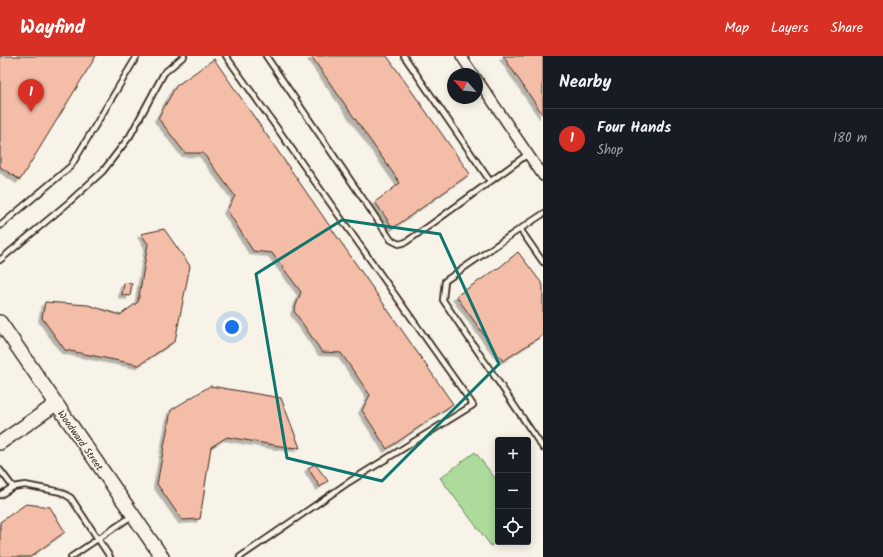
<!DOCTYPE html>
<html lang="en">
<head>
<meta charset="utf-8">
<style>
  :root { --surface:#171b24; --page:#20242c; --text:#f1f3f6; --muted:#9ea1a6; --line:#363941; --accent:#d93025 }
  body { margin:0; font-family:Kalam,sans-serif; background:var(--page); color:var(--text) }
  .controls { position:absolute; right:12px; bottom:12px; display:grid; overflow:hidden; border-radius:4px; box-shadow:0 2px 10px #0003 }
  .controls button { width:36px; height:36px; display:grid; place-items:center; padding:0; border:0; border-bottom:1px solid var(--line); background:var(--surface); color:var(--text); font:20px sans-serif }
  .compass { position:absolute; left:447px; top:12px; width:36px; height:36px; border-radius:50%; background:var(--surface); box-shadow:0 2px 10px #0003; rotate:297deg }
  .you { position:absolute; left:232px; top:271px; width:14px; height:14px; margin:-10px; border:3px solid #fff; border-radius:50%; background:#1a73e8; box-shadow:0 0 0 6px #1a73e833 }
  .badge { display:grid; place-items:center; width:26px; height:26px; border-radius:50%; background:var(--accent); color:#fff; font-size:13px; font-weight:700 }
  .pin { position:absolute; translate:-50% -33px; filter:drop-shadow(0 1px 2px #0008) }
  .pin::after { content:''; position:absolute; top:21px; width:14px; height:12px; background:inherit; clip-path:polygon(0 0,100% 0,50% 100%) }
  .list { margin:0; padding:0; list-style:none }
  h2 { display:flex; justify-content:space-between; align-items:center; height:52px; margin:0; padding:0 16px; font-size:17px }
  h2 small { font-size:13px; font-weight:400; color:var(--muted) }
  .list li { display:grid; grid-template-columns:26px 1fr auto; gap:12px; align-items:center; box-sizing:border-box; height:60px; padding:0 16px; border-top:1px solid var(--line) }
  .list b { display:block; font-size:15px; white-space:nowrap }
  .list p { margin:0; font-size:13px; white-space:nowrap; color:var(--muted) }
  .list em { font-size:13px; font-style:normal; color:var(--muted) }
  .icon { flex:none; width:22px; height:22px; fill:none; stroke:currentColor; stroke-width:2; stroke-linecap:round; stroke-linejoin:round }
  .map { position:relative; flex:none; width:543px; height:501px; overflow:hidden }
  header { display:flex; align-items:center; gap:24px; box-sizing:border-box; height:56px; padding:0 20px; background:var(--accent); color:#fff }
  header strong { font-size:19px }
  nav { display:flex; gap:22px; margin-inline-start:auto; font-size:14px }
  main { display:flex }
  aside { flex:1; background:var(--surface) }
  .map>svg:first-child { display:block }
</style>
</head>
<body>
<header>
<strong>Wayfind</strong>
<nav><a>Map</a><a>Layers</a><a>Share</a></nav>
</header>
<main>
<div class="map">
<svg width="543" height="501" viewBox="0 0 543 501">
  <defs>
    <filter id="shadow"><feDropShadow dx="-3.5" dy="3.5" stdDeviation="0" flood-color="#0004"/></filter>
  </defs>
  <rect width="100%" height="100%" fill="#f7f3e8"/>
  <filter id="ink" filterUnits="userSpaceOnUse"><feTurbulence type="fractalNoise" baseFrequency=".025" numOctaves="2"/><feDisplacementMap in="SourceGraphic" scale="8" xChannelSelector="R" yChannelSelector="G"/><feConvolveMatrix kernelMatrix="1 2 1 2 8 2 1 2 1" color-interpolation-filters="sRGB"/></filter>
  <g filter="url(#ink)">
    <path fill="#acdb9b" stroke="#74825c" d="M475 396 498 426V484L491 490 440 422Z"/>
    <g fill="#f4bda8" stroke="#3b2a1e" filter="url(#shadow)">
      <path d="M0 0H96L20 124 0 111Z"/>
      <path d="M311 0H387L470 118 393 172 375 146 400 127Z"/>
      <path d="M503 0H543V59Z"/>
      <path d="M214 3 453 348 387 393 362 354 370 339 341 297 322 296 294 255 301 236 272 197 253 195 227 154 235 140 203 97H185L158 62 176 30Z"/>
      <path d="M164 173 190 210 175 285 139 309 65 294 42 262 45 246 88 249 120 259 138 246 148 188 141 178Z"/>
      <path d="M518 196 543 229V279L503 305 456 240 500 211Z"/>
      <path d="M124 227 132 228 130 240 122 239Z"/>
      <path d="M210 330 281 342 300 392 286 391 227 381 211 391 200 463 182 464 157 428 171 354Z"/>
      <path d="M315 408 328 425 320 431 308 412Z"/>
      <path d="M26 448 50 451 65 476 30 501H0V466Z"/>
    </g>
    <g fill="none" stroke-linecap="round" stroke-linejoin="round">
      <defs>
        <g id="lane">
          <path d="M226 0 473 349 349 426 240 501"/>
          <path d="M266 0 391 184 399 188 406 186 429 170 528 98"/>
          <path d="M404 0 490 125"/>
          <path d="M543 158 511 179 445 225 443 244 543 392"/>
          <path d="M0 170 71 110 137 0"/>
          <path d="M520 173 543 206"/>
          <path d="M0 204 68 147 103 115 130 80 164 17 184 0"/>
          <path d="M0 414 13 431"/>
          <path d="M0 439 13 431 25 429 61 436 71 442 110 501"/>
          <path d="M71 501 132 460"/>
        </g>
        <g id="street">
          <path d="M461 0 473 18"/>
          <path d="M477 23 543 120"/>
        </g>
        <g id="secondary">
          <path d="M0 266 162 501"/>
          <path d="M0 387 56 348"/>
        </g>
      </defs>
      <use href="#lane" stroke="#3b2a1e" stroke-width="8"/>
      <use href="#street" stroke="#3b2a1e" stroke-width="12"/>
      <use href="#secondary" stroke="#3b2a1e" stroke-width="16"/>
      <use href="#lane" stroke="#f7f3e8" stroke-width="4.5"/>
      <use href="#street" stroke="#f7f3e8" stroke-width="9"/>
      <use href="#secondary" stroke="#f7f3e8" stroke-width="13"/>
    </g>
  </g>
  <path fill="none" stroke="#0f766e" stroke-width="3" stroke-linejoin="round" d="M342 164 440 178 499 308 382 425 287 402 256 218Z"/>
  <g text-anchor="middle" stroke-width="3" stroke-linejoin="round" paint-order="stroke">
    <g font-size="10" fill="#3b2a1e" stroke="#f7f3e8">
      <text transform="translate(81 384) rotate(55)" y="4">Woodward Street</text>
    </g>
  </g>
</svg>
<div class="controls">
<button>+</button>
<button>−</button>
<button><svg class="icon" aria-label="locate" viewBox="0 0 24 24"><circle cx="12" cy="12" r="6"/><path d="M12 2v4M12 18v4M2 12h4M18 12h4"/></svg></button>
</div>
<svg class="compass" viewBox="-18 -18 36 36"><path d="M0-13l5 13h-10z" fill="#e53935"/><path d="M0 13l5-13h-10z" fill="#9ea1a6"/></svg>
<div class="you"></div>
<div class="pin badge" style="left:31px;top:56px">1</div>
</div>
<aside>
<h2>Nearby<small></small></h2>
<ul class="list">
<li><span class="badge">1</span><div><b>Four Hands</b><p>Shop</p></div><em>180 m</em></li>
</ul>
</aside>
</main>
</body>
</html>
